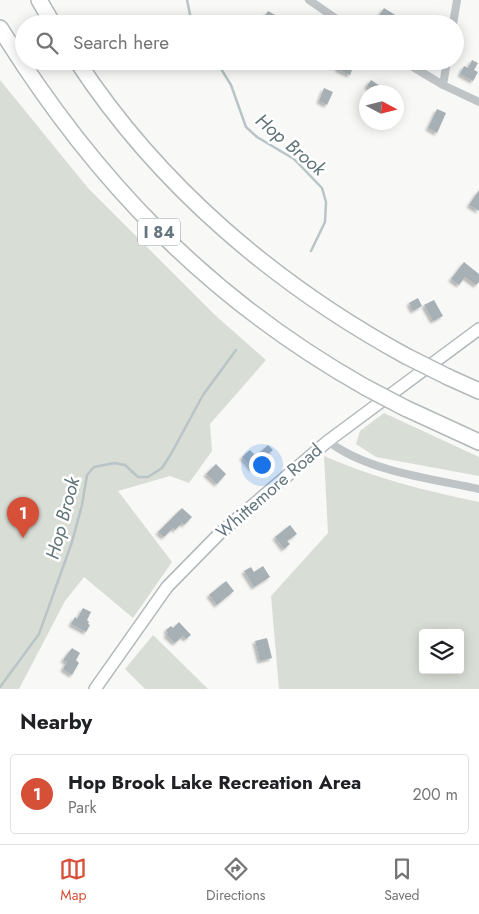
<!DOCTYPE html>
<html lang="en">
<head>
<meta charset="utf-8">
<style>
  :root { --surface:#fff; --page:#f6f6f6; --text:#202124; --muted:#757577; --line:#e0e0e0; --accent:#d64f37 }
  body { margin:0; font-family:Jost,sans-serif; background:var(--page); color:var(--text) }
  .controls { position:absolute; right:15px; bottom:15px; display:grid; overflow:hidden; border-radius:5px; box-shadow:0 2px 12px #0003 }
  .controls button { width:45px; height:45px; display:grid; place-items:center; padding:0; border:0; border-bottom:1px solid var(--line); background:var(--surface); color:var(--text); font:25px sans-serif }
  .compass { position:absolute; left:359px; top:85px; width:45px; height:45px; border-radius:50%; background:var(--surface); box-shadow:0 2px 12px #0003; rotate:97deg }
  .you { position:absolute; left:261px; top:464px; width:18px; height:18px; margin:-12px; border:4px solid #fff; border-radius:50%; background:#1a73e8; box-shadow:0 0 0 8px #1a73e833 }
  .badge { display:grid; place-items:center; width:32px; height:32px; border-radius:50%; background:var(--accent); color:#fff; font-size:16px; font-weight:700 }
  .pin { position:absolute; translate:-50% -41px; filter:drop-shadow(0 1px 2px #0008) }
  .pin::after { content:''; position:absolute; top:26px; width:18px; height:15px; background:inherit; clip-path:polygon(0 0,100% 0,50% 100%) }
  .list { margin:0; padding:0; list-style:none }
  h2 { display:flex; justify-content:space-between; align-items:center; height:65px; margin:0; padding:0 20px; font-size:21px }
  h2 small { font-size:16px; font-weight:400; color:var(--muted) }
  .list li { display:grid; grid-template-columns:32px 1fr auto; gap:15px; align-items:center; box-sizing:border-box; height:80px; margin:0 10px 10px; padding:0 10px; border:1px solid var(--line); border-radius:5px }
  .list b { display:block; font-size:19px; white-space:nowrap }
  .list p { margin:0; font-size:16px; white-space:nowrap; color:var(--muted) }
  .list em { font-size:16px; font-style:normal; color:var(--muted) }
  .icon { flex:none; width:28px; height:28px; fill:none; stroke:currentColor; stroke-width:2; stroke-linecap:round; stroke-linejoin:round }
  .map { position:relative; flex:none; width:479px; height:689px; overflow:hidden }
  .search { position:absolute; background:var(--surface); box-shadow:0 2px 12px #0003; left:15px; right:15px; top:15px; height:55px; display:flex; align-items:center; gap:12px; box-sizing:border-box; padding:0 18px; border-radius:28px; color:var(--muted); font-size:19px }
  .sheet { height:155px; background:var(--surface) }
  nav { display:flex; justify-content:space-around; align-items:center; box-sizing:border-box; height:70px; border-top:1px solid var(--line); background:var(--surface); font-size:14px; color:var(--muted) }
  nav a { display:grid; justify-items:center; gap:2px }
  nav .on { color:var(--accent) }
  .map>svg:first-child { display:block }
</style>
</head>
<body>
<div class="map">
<svg width="479" height="689" viewBox="0 0 479 689">
  <defs>
    <filter id="shadow"><feDropShadow dx="-2.5" dy="2.5" stdDeviation="1" flood-color="#0004"/></filter>
  </defs>
  <rect width="100%" height="100%" fill="#f8f8f6"/>
  <g fill="#d8ddd5" fill-rule="evenodd">
    <path d="M0 80 88 188 216 316 266 360 210 424 212 451 189 483 170 476 118 491 172 562 133 618 84 577 65 601 19 689H0Z"/>
    <path d="M384 413 479 457V476L376 457 356 444 360 431Z"/>
    <path d="M324 456C374 478 426 491 479 502V689H279L271 596 328 533ZM423 633H460V670H423Z"/>
    <path d="M153 635 208 689H145L125 669Z"/>
  </g>
  <g fill="none" stroke-linecap="round" stroke-linejoin="round">
    <g stroke="#b8c4c7" stroke-width="2.5">
      <path d="M187 0 192 24"/>
      <path d="M214 61 218 64 231 85 246 127 257 137 294 159 322 188 326 202 325 222 311 251"/>
      <path d="M0 687 39 634 72 542 82 505 87 475 94 467 114 463 125 465 138 477H148L162 468 171 454 203 395 236 350"/>
    </g>
  </g>
  <g fill="#a7b0b4" filter="url(#shadow)">
    <path d="M384 8 397 16 392 24H382L384 20 378 17Z"/>
    <path d="M268 11 277 16 272 24H260Z"/>
    <path d="M472 60 478 63 474 70 478 72 473 81 460 74 464 66 468 68Z"/>
    <path d="M341 61H345L354 65 350 75 337 69Z"/>
    <path d="M371 80 383 88 380 92H375L369 89 370 88 367 86Z"/>
    <path d="M324 88 333 92 327 105 319 101Z"/>
    <path d="M437 109 446 113 437 133 428 128Z"/>
    <path d="M479 190V211L469 205Z"/>
    <path d="M464 262 479 274V282L476 285 465 277 459 285 451 279Z"/>
    <path d="M418 298 422 306 413 311 409 303Z"/>
    <path d="M434 300 443 316 433 321 424 305Z"/>
    <path d="M268 445 273 450 267 455 271 459 261 468 257 464 252 469 242 457 250 450 256 456Z"/>
    <path d="M216 464 226 474 217 484 206 474Z"/>
    <path d="M182 508 192 517 184 525 182 523 175 530 173 528 164 537 158 532Z"/>
    <path d="M290 525 297 534 287 541 290 544 284 549 275 537Z"/>
    <path d="M263 566 270 577 254 587 244 571 251 567 254 572Z"/>
    <path d="M226 581 234 591 217 605 209 595Z"/>
    <path d="M83 608 91 612 87 620 89 622 88 624 90 625 86 632 71 624 75 617 77 619Z"/>
    <path d="M179 622 191 635 186 639 183 636 175 643 166 635 168 633 166 630 171 626 173 628Z"/>
    <path d="M267 638 272 658 260 661 255 641Z"/>
    <path d="M72 648 80 653 76 660 79 663 72 675 63 669 67 662 63 660Z"/>
  </g>
  <g fill="none" stroke-linecap="round" stroke-linejoin="round">
    <defs>
      <path id="secondary" d="M95 689 167 587 220 533 328 441 479 329"/>
      <g id="motorway">
        <path d="M39 0 53 24"/>
        <path d="M0 28C94 180 209 299 365 387"/>
        <path d="M77 61C159 186 276 285 406 356"/>
        <path d="M448 377 479 391"/>
        <path d="M405 408 479 442"/>
      </g>
    </defs>
    <use href="#secondary" stroke="#b2b8bc" stroke-width="14"/>
    <use href="#motorway" stroke="#b3b8ba" stroke-width="18"/>
    <g stroke="#bfc4c7" stroke-width="8">
      <path d="M309 0 344 24"/>
      <path d="M453 24 457 0"/>
      <path d="M403 61 443 85 479 102"/>
      <path d="M443 85 447 61"/>
      <path d="M328 441C366 471 432 479 479 489"/>
    </g>
    <use href="#secondary" stroke="#fff" stroke-width="11"/>
    <use href="#motorway" stroke="#fff" stroke-width="15"/>
    <defs>
      <g id="motorway-bridge">
        <path d="M406 356 448 377"/>
        <path d="M365 387 405 408"/>
      </g>
    </defs>
    <use href="#motorway-bridge" stroke="#b3b8ba" stroke-width="18" stroke-linecap="butt"/>
    <use href="#motorway-bridge" stroke="#fff" stroke-width="15"/>
  </g>
  <g text-anchor="middle" stroke-width="5" stroke-linejoin="round" paint-order="stroke">
    <rect fill="#fff" stroke="#939fa5" stroke-width="1" x="138" y="218.5" width="42" height="27" rx="4"/>
    <g font-size="16" font-weight="bold" fill="#65767e">
      <text x="159" y="238">I 84</text>
    </g>
    <g font-size="18" fill="#65767e" stroke="#fff">
      <text transform="translate(269 491) rotate(-41)" y="6">Whittemore Road</text>
    </g>
    <g font-size="19" font-style="italic" fill="#607478" stroke="#fff">
      <text transform="translate(291 144) rotate(40)" y="7">Hop Brook</text>
      <text transform="translate(62 518) rotate(-75)" y="7">Hop Brook</text>
    </g>
  </g>
</svg>
<div class="controls">
<button><svg class="icon" aria-label="layers" viewBox="0 0 24 24"><path d="M12 4l9 5-9 5-9-5zM3 14l9 5 9-5"/></svg></button>
</div>
<svg class="compass" viewBox="-18 -18 36 36"><path d="M0-13l5 13h-10z" fill="#e53935"/><path d="M0 13l5-13h-10z" fill="#757577"/></svg>
<div class="you"></div>
<div class="pin badge" style="left:23px;top:538px">1</div>
<div class="search"><svg class="icon" aria-label="search" viewBox="0 0 24 24"><circle cx="10" cy="10" r="6"/><path d="M15 15l6 6"/></svg>Search here</div>
</div>
<section class="sheet">
<h2>Nearby<small></small></h2>
<ul class="list">
<li><span class="badge">1</span><div><b>Hop Brook Lake Recreation Area</b><p>Park</p></div><em>200 m</em></li>
</ul>
</section>
<nav>
<a class="on"><svg class="icon" aria-label="map" viewBox="0 0 24 24"><path d="M3 6l6-2 6 2 6-2v14l-6 2-6-2-6 2zM9 4v14M15 6v14"/></svg>Map</a>
<a><svg class="icon" aria-label="directions" viewBox="0 0 24 24"><path d="M12 3l9 9-9 9-9-9zM9 14v-3h6M13 9l2 2-2 2"/></svg>Directions</a>
<a><svg class="icon" aria-label="saved" viewBox="0 0 24 24"><path d="M7 4h10v16l-5-4-5 4z"/></svg>Saved</a>
</nav>
</body>
</html>
